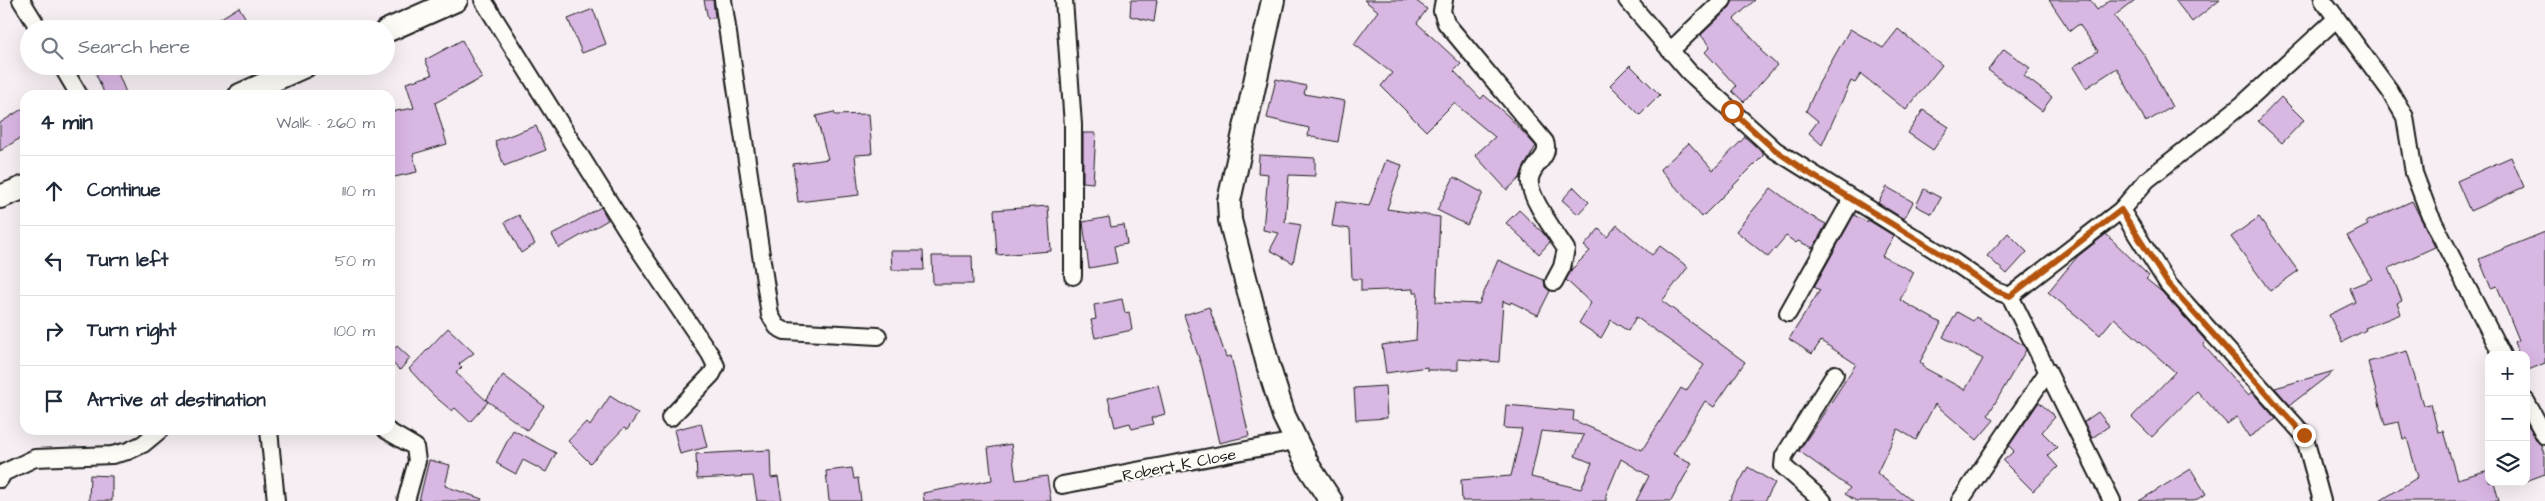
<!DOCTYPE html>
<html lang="en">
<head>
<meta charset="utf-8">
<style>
  :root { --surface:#fff; --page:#f6f6f7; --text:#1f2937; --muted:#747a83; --line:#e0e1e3 }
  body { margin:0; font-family:"Architects Daughter",sans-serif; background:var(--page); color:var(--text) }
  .controls { position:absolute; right:15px; bottom:15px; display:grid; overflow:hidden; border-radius:10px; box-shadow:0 5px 20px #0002 }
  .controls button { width:45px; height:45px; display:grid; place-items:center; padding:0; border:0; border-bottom:1px solid var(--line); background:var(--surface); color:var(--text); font:25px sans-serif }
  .stop { position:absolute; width:15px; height:15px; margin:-11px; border:4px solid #b45309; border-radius:50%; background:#fff }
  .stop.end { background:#b45309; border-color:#fff; box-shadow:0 1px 5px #0008 }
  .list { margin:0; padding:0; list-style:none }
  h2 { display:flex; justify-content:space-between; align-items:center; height:65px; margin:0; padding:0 20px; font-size:21px }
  h2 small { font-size:16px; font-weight:400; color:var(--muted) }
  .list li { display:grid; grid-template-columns:32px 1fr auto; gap:15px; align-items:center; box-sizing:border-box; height:70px; padding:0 20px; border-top:1px solid var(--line) }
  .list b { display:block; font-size:19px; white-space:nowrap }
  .list em { font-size:16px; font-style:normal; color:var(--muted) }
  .icon { flex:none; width:28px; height:28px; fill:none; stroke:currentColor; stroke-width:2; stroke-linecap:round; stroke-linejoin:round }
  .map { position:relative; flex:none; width:2545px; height:501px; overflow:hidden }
  .search { position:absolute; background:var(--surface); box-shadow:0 5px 20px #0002; left:20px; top:20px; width:375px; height:55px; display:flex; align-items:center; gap:12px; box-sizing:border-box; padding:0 18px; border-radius:28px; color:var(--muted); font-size:19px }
  .panel { position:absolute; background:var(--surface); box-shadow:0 5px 20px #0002; left:20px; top:90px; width:375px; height:345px; border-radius:15px }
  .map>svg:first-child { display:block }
</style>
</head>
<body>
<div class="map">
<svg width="2545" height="501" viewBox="0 0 2545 501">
  <rect width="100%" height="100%" fill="#f6eef3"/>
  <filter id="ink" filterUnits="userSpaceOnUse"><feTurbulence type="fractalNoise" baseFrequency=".02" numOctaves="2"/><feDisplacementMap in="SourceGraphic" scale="10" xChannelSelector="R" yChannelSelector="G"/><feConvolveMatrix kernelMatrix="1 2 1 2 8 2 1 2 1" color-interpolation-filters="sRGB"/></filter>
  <g filter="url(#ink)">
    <g fill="#d9b7e3" stroke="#1c1c1c" fill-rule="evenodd">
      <path d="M704 0H713L715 17 708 19Z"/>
      <path d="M1131 0H1157L1154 22 1130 16Z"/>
      <path d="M1364 0H1415L1427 9 1417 23 1461 64 1454 71 1481 99 1484 95 1508 116 1536 146 1523 169 1520 178 1507 190 1475 155 1495 137 1454 103 1426 131 1381 86 1392 73 1354 44 1378 11Z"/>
      <path d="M1733 0H1755L1734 19 1762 49 1760 50 1777 65 1744 102 1732 91 1736 86 1705 52 1710 47 1701 35 1730 7Z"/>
      <path d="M2049 0H2090L2097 10 2110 0H2135L2114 16 2145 56 2172 107 2146 122 2117 68 2086 88 2073 67 2098 51 2079 24 2070 31Z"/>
      <path d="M2175 0H2220L2192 22Z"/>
      <path d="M239 7 252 29H203Z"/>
      <path d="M593 9 606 44 582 53 568 19Z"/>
      <path d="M1850 29 1883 48 1898 29 1942 65 1906 110 1861 74 1855 83 1851 81 1822 145 1809 133 1818 121 1806 111 1819 83Z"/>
      <path d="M462 40 482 78 435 103 447 144 413 154 417 172 390 178V112L414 108 406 83 432 75 425 60Z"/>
      <path d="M2004 49 2030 68 2024 76 2052 97 2042 111 1988 70Z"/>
      <path d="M1630 65 1660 95 1640 115 1610 85Z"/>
      <path d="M115 66 127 95H105L96 74Z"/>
      <path d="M1276 79 1306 86 1304 94 1345 101 1338 142 1308 136 1309 128 1267 118Z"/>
      <path d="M2281 97 2304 120 2282 143 2258 121Z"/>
      <path d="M25 107V135L0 151V123Z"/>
      <path d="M1923 110 1949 127 1933 150 1908 133Z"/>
      <path d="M834 112 835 115 869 114 872 154 855 155 859 195 798 202 793 164 828 159 816 116Z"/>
      <path d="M536 126 546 150 504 166 495 141Z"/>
      <path d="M1083 133H1096L1093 183 1083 182Z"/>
      <path d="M1745 137 1763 153V156L1702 217 1660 169 1689 143 1713 170Z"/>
      <path d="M1259 155 1315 158V176L1289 175 1285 222 1301 225 1293 263 1270 250 1279 233 1263 230 1268 174 1258 173Z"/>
      <path d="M2511 157 2524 187 2470 211 2457 181Z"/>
      <path d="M1386 160 1402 165 1387 209 1440 217 1436 302 1479 304 1498 260 1544 280 1545 287 1550 291 1538 315 1511 302 1510 304 1503 301 1499 362 1458 359V370H1427V367L1386 373 1382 345 1416 340 1418 293H1413V289L1361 291V279H1352L1350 229 1332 226 1336 201 1369 206Z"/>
      <path d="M1454 177 1483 193 1467 225 1437 210Z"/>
      <path d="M1574 187 1589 202 1578 214 1562 200Z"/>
      <path d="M1887 187 1913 202 1904 219 1878 203Z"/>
      <path d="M1771 188 1805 213 1826 224 1813 248 1798 241 1796 243 1786 236 1768 257 1736 231Z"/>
      <path d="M1924 189 1941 198 1932 214 1916 206Z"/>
      <path d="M2412 201 2435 247 2389 268 2402 301 2397 303 2401 314 2365 328 2366 330 2342 342 2329 315 2355 302 2350 288 2372 279 2347 236 2368 225 2366 222Z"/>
      <path d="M1048 206 1051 251 997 255 994 210Z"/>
      <path d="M601 207 608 220 559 248 552 235Z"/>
      <path d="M1519 210 1543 233 1550 242 1539 254 1506 223Z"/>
      <path d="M519 215 535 244 521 253 505 222Z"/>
      <path d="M1854 215 1867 222 1868 220 1894 236 1882 256 1914 272 1900 300 1941 323 1920 362 1924 365 1923 367 1965 390 1983 359 1943 337 1957 312 1973 321 1976 317 2023 345 2026 350 1988 415 1994 420 1977 440 1935 404 1916 440 1898 429 1877 473 1912 501H1856L1845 494 1850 488 1799 451 1856 364 1821 341 1812 354 1789 339 1820 290 1814 287Z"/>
      <path d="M1109 217 1111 227 1124 225 1127 244 1114 246 1117 263 1089 268 1083 222Z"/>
      <path d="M2259 217 2298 271 2270 291 2231 237Z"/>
      <path d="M1617 225 1652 255 1660 246 1688 267 1662 301 1745 362 1714 407 1705 401 1673 454 1692 463 1671 501H1636L1649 476 1621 459 1606 495V501H1462L1461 480 1511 476 1522 429 1504 428 1506 405 1574 411 1573 420 1642 450 1681 388 1686 391 1704 365 1636 317 1628 331 1611 320 1601 338 1579 323 1591 303 1566 280 1571 270 1590 251 1584 246 1599 229 1607 237ZM1541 431 1584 435 1575 456 1592 463 1581 489 1531 477Z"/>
      <path d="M2545 232V363L2526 371V355H2519L2514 342 2519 340 2497 286 2491 288 2479 259Z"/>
      <path d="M2008 233 2027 252 2007 274 1987 256Z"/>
      <path d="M2106 234 2149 276 2146 279 2162 292 2205 340 2204 346 2248 395 2252 392 2276 419 2249 437 2237 417 2227 424 2197 391 2152 437 2132 417 2175 372 2114 318 2100 335 2048 292 2077 257Z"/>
      <path d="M891 251H923L924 270H892Z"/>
      <path d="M932 256H972L973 284H933Z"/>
      <path d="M1122 299 1125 313 1129 312 1132 330 1095 338 1091 320 1096 319 1094 305Z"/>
      <path d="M1209 307 1226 357 1231 356 1249 436 1219 443 1202 367 1184 315Z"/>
      <path d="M448 328 474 353 459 364 462 367 456 373 488 402 470 422 455 408 452 411 433 395 409 369Z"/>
      <path d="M397 346 410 358 400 370 390 361V354Z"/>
      <path d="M2407 351 2423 405 2431 404 2438 432 2443 431 2457 479 2489 470V482H2494L2499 501H2380L2418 477 2407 438 2403 439 2399 422 2385 425 2368 362Z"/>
      <path d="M2334 371 2290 405 2275 388Z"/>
      <path d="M503 375 544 406 527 430 486 400Z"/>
      <path d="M1158 385 1165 414 1151 418 1153 424 1132 429 1130 423 1115 427 1108 398Z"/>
      <path d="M1385 386 1387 418 1356 420 1354 388Z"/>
      <path d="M610 396 638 414 627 430 624 428 590 463 568 441 586 422 590 426Z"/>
      <path d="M2039 402 2055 417 2042 432 2057 447 2048 456 2058 467 2033 491 2003 461 2014 451 2009 446Z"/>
      <path d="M2098 412 2109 426 2092 438 2084 422Z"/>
      <path d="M2526 422 2541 445 2545 456V474L2526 481Z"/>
      <path d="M701 423 707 447 680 454 674 430Z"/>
      <path d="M513 430 556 453 546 472 523 460 516 474 496 463Z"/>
      <path d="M1011 444 1016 480 1047 476 1051 501H924L923 493 992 480 988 448Z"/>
      <path d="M770 450 771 478 778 477 782 501H757L753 476 697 479 696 454Z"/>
      <path d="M429 460 450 465 445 486 482 499 481 501H419Z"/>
      <path d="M1748 467 1775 483 1765 501H1729Z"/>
      <path d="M852 468 854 479 858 478 861 501H829L826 471Z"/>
      <path d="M2191 469 2206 494 2194 501H2139Z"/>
      <path d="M90 475 112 476V501H89Z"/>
    </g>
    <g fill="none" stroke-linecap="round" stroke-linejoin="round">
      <defs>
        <g id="street">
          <path d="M21 0 39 29"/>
          <path d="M483 0 638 248 710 354 716 366 712 374 670 418"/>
          <path d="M723 0 770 315 777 327 785 331 878 336"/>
          <path d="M1064 0 1073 125V276"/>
          <path d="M1444 0 1442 11 1446 23 1545 142C1551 158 1532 163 1530 179 1527 195 1557 235 1566 249L1562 267 1554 282"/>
          <path d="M1627 0 1689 72 1775 150 1954 262 1996 291 2010 296 2112 501"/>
          <path d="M2323 0 2390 91 2405 117 2414 173 2429 213 2502 355"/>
          <path d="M1670 51 1723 0"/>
          <path d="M62 66 79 95"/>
          <path d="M2121 210 2168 284 2304 435 2322 501"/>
          <path d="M2010 296 2121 210 2147 180 2243 104 2336 19"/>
          <path d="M1788 313 1852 199"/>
          <path d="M2526 401 2545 436"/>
          <path d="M269 430 276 501"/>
          <path d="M386 430 415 447 417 461 406 501"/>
          <path d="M0 479 3 473 35 458 112 455 128 451 143 444 160 430"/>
          <path d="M1062 485 1295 441"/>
          <path d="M1823 501 1783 466 1784 456 1835 374"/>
          <path d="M1960 501 2048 371"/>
        </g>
        <g id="secondary">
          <path d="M1273 0 1229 201 1230 220 1268 365 1284 416 1309 467 1331 501"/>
          <path d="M386 31 456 0"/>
          <path d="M240 95 305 66"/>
          <path d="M0 197 25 187"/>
        </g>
      </defs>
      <use href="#street" stroke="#1c1c1c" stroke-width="20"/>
      <use href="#secondary" stroke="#1c1c1c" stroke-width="26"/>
      <use href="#street" stroke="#fdfcf7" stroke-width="16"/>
      <use href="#secondary" stroke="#fdfcf7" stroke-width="22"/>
    </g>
  </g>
  <g fill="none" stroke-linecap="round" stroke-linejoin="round" filter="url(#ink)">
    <path stroke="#b45309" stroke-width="6" d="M1732 111 1775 150 1804 170 1954 262 1996 291 2010 296 2121 210 2168 284 2304 435"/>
  </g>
  <g text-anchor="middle" stroke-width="4.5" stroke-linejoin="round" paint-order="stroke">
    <g font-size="16" fill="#1c1c1c" stroke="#fdfcf7">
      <text transform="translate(1179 464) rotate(-11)" y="6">Robert K Close</text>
    </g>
  </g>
</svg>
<div class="controls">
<button>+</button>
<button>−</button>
<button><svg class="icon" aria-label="layers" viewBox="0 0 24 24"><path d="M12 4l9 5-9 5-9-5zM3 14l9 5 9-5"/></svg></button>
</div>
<div class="stop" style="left:1732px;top:111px"></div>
<div class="stop end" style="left:2304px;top:435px"></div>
<div class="search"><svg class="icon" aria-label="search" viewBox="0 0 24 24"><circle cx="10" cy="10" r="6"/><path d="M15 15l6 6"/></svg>Search here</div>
<section class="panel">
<h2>4 min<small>Walk · 260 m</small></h2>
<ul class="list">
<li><svg class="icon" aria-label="ahead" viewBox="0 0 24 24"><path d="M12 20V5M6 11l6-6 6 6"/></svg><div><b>Continue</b></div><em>110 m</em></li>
<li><svg class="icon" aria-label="left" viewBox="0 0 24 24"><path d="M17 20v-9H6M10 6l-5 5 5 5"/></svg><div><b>Turn left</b></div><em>50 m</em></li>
<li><svg class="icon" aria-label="right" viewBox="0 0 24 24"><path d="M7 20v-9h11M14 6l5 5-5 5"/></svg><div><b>Turn right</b></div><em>100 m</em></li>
<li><svg class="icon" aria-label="arrive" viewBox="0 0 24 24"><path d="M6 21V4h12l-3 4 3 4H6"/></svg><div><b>Arrive at destination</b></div></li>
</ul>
</section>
</div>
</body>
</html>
